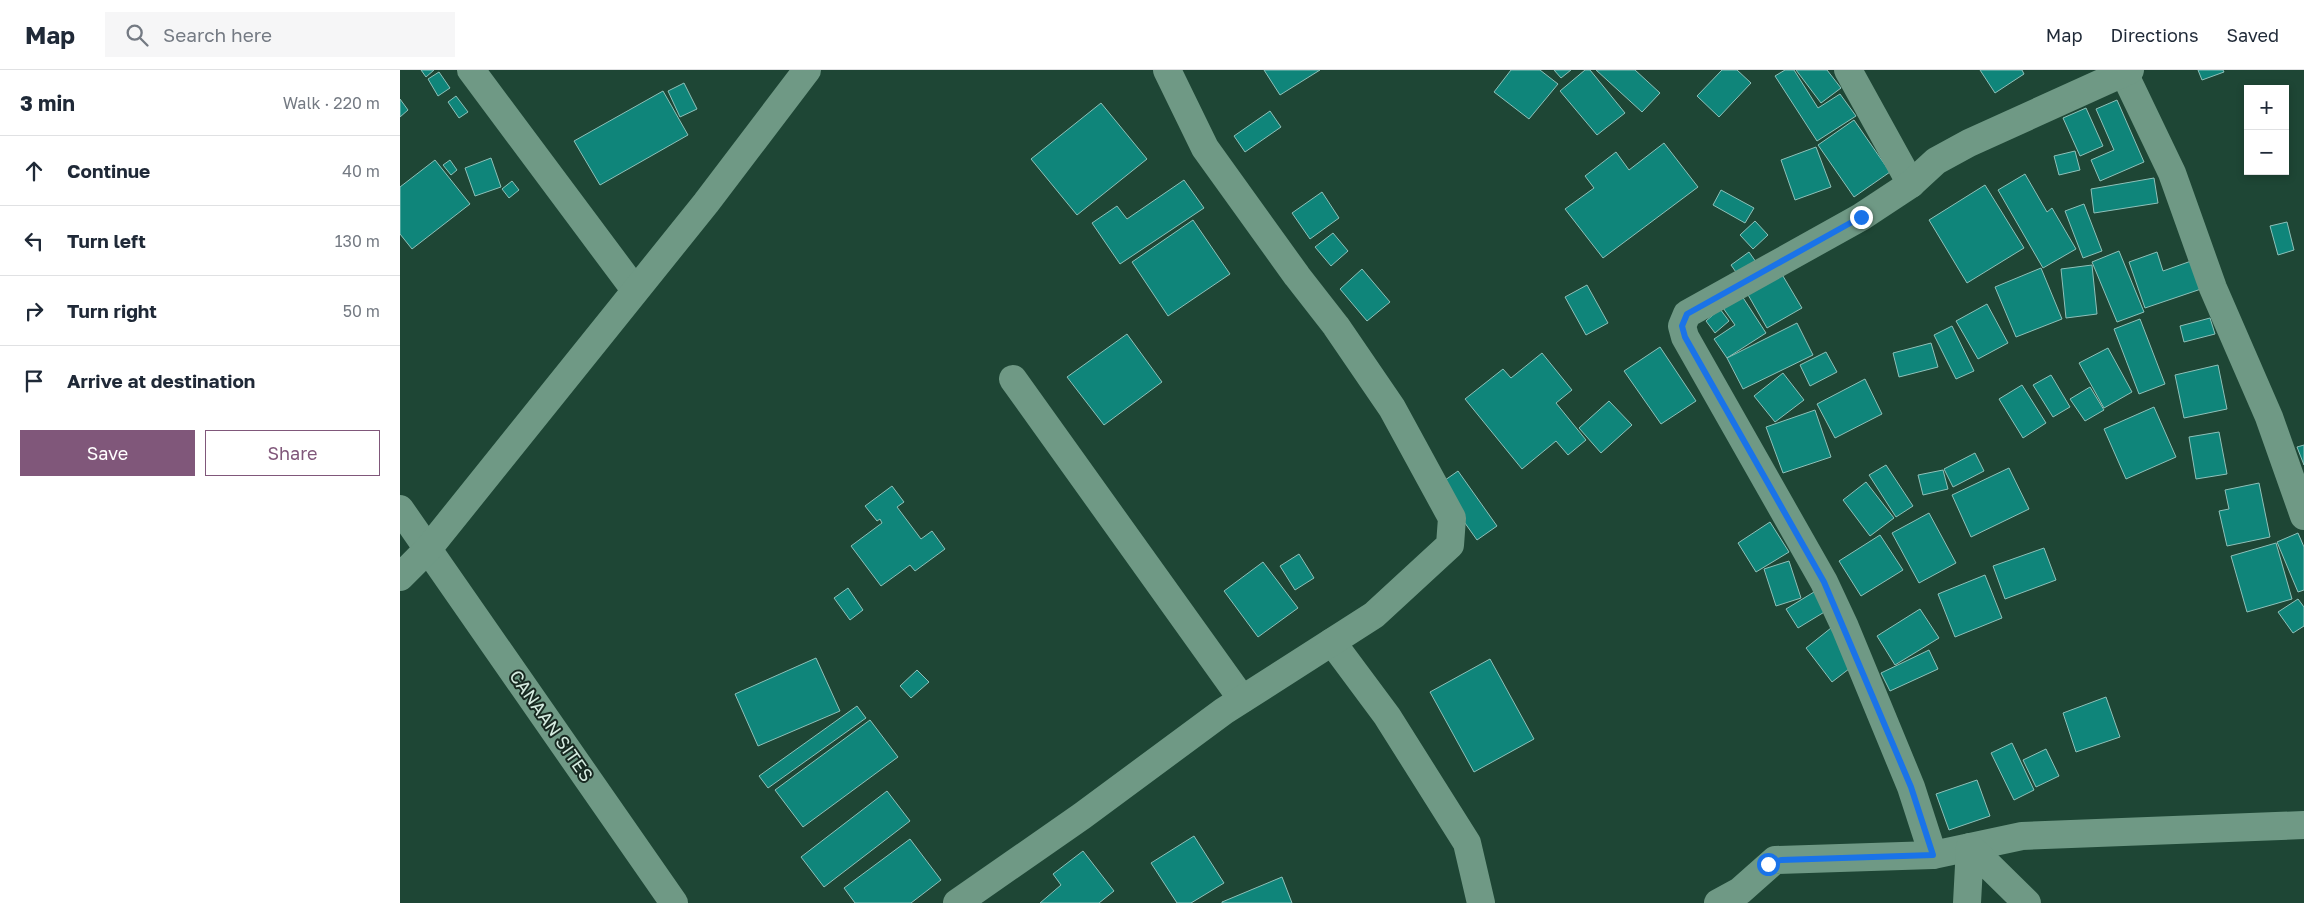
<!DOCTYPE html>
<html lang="en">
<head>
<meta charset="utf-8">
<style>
  :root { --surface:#fff; --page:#f6f6f7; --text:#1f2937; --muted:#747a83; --line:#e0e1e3; --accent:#80577a }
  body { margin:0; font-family:"Golos Text",sans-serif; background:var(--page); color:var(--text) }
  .controls { position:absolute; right:15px; top:15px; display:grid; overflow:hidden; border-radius:0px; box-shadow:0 2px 8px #0003 }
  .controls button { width:45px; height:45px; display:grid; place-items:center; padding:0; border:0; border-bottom:1px solid var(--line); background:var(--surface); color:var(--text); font:25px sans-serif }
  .stop { position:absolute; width:15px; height:15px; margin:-11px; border:4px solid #1a73e8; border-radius:50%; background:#fff }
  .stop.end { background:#1a73e8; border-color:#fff; box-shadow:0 1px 5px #0008 }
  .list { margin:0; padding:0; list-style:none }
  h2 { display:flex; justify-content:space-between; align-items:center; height:65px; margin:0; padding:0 20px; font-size:21px }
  h2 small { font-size:16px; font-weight:400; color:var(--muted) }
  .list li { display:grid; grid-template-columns:32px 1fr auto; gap:15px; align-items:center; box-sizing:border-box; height:70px; padding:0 20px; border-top:1px solid var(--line) }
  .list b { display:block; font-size:19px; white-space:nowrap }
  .list em { font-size:16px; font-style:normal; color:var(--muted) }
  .actions { display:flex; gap:10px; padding:15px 20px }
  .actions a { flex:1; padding:11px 0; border:1px solid var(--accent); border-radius:0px; text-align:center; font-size:18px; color:var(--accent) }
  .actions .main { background:var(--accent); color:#fff }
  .icon { flex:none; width:28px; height:28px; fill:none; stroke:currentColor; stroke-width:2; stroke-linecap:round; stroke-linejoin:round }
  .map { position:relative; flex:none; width:1904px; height:833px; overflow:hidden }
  header { display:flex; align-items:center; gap:30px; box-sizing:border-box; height:70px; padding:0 25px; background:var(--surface); border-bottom:1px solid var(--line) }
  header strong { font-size:24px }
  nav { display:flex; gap:28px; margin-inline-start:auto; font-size:18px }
  .search { width:350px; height:45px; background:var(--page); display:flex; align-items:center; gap:12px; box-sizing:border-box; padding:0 18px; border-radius:0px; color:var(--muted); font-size:19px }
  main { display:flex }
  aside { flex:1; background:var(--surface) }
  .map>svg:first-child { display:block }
</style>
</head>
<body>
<header>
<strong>Map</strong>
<div class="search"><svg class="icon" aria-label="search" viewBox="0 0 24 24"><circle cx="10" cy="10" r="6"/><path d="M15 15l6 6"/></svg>Search here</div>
<nav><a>Map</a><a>Directions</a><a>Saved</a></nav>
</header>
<main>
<aside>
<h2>3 min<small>Walk · 220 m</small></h2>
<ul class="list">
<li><svg class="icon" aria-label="ahead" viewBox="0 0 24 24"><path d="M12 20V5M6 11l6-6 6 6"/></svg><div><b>Continue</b></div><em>40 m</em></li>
<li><svg class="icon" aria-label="left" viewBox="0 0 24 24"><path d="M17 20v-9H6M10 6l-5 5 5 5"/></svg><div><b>Turn left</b></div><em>130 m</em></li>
<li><svg class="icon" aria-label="right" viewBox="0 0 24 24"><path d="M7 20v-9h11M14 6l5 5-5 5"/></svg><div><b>Turn right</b></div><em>50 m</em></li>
<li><svg class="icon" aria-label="arrive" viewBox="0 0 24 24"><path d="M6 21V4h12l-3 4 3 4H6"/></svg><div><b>Arrive at destination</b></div></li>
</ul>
<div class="actions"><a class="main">Save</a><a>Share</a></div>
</aside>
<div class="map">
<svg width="1904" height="833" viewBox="0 0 1904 833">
  <rect width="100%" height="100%" fill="#1e4635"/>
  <g fill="#0f857a" stroke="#8ec1b9">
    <path d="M21 0H34L26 7Z"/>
    <path d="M864 0H920L880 25Z"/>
    <path d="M1111 0H1140L1158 14 1129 49 1094 22Z"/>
    <path d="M1154 0H1171L1161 8Z"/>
    <path d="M1185 0H1190L1225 43 1197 65 1160 21Z"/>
    <path d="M1196 0H1235L1260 23 1242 42Z"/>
    <path d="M1322 0H1337L1351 13 1319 47 1297 26Z"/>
    <path d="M1385 0H1394L1418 38 1440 24 1456 46 1417 71 1375 6Z"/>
    <path d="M1396 0H1427L1441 18 1421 33Z"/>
    <path d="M1580 0H1622L1624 4 1595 23Z"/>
    <path d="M1798 0H1823L1824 2 1802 10Z"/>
    <path d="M39 2 50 18 38 26 28 9Z"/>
    <path d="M284 13 297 39 280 47 268 21Z"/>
    <path d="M263 21 288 65 200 115 174 71Z"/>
    <path d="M56 26 68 42 59 48 48 32Z"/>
    <path d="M0 29 8 40 0 47Z"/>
    <path d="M1717 30 1744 92 1700 111 1691 90 1714 80 1696 39Z"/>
    <path d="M701 33 747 89 677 145 631 89Z"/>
    <path d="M1686 38 1703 76 1680 86 1663 48Z"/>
    <path d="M870 41 881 57 845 82 834 66Z"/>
    <path d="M1454 50 1490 102 1454 127 1418 75Z"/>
    <path d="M1264 73 1298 117 1203 188 1165 139 1194 118 1185 106 1216 82 1229 100Z"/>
    <path d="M1416 77 1431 117 1395 130 1381 90Z"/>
    <path d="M1675 81 1680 100 1659 105 1654 86Z"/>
    <path d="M91 88 101 117 75 126 65 98Z"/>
    <path d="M35 90 70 134 12 179 0 164V117Z"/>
    <path d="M50 90 57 100 51 105 43 95Z"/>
    <path d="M1625 104 1647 142 1652 138 1676 179 1643 198 1598 120Z"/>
    <path d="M1754 108 1758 133 1694 143 1691 119Z"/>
    <path d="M784 110 804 138 720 194 692 153 717 136 727 149Z"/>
    <path d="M112 111 119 120 109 128 102 119Z"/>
    <path d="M1585 115 1624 178 1567 213 1529 150Z"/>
    <path d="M1321 120 1354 138 1345 153 1313 135Z"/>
    <path d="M922 122 939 148 910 169 892 143Z"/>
    <path d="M1684 134 1702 181 1683 188 1665 141Z"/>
    <path d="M793 150 830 204 768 246 732 192Z"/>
    <path d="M1355 151 1368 165 1353 179 1340 165Z"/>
    <path d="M1887 152 1894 180 1878 185 1870 156Z"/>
    <path d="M933 163 948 181 931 196 915 177Z"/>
    <path d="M1719 181 1744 242 1717 252 1692 192Z"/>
    <path d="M1349 182 1356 192 1338 205 1331 195Z"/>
    <path d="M1757 182 1763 201 1794 190 1804 218 1745 238 1729 192Z"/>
    <path d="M1692 195 1697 244 1666 248 1661 199Z"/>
    <path d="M1377 196 1402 238 1367 258 1343 216Z"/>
    <path d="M1641 198 1662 249 1616 267 1595 217Z"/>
    <path d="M962 199 990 232 967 251 940 219Z"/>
    <path d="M1187 215 1208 253 1186 265 1165 227Z"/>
    <path d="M1340 223 1366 263 1327 288 1314 269 1335 255 1321 235Z"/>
    <path d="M1587 234 1608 273 1578 289 1556 251Z"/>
    <path d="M1320 239 1329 251 1315 263 1306 251Z"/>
    <path d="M1810 248 1815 264 1784 272 1780 256Z"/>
    <path d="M1740 249 1765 314 1739 324 1714 259Z"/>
    <path d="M1397 253 1413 285 1343 319 1327 288Z"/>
    <path d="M1552 256 1574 301 1556 309 1534 265Z"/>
    <path d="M727 264 762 312 704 355 667 307Z"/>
    <path d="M1531 273 1538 297 1499 307 1493 283Z"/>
    <path d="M1260 277 1296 331 1261 354 1224 301Z"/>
    <path d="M1708 278 1732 322 1704 338 1679 293Z"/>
    <path d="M1426 282 1437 302 1410 316 1400 295Z"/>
    <path d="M1142 283 1172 320 1156 333 1186 370 1168 385 1156 371 1122 399 1065 329 1103 299 1111 308Z"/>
    <path d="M1818 295 1827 339 1784 348 1775 305Z"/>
    <path d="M1383 303 1404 330 1375 352 1354 326Z"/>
    <path d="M1651 305 1670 337 1653 347 1633 315Z"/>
    <path d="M1465 309 1482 344 1435 368 1417 334Z"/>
    <path d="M1622 315 1646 353 1623 368 1599 329Z"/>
    <path d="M1690 317 1704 340 1685 351 1670 329Z"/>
    <path d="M1209 331 1232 355 1201 383 1179 358Z"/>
    <path d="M1754 337 1776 387 1726 409 1704 359Z"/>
    <path d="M1415 340 1431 387 1383 403 1366 357Z"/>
    <path d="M1819 362 1827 404 1796 409 1789 367Z"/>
    <path d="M1904 375V395L1897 377Z"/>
    <path d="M1575 383 1584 401 1553 417 1544 399Z"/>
    <path d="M1486 395 1513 436 1496 447 1469 405Z"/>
    <path d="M1609 398 1629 439 1571 467 1552 425Z"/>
    <path d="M1543 400 1548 419 1523 425 1518 405Z"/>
    <path d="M1058 401 1097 456 1077 470 1038 415Z"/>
    <path d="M1466 412 1494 448 1470 466 1443 430Z"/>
    <path d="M1859 413 1870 467 1827 476 1819 441 1829 439 1825 420Z"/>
    <path d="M492 416 504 432 497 437 521 469 532 461 545 479 515 501 510 495 481 516 451 476 482 453 480 449 477 451 465 436Z"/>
    <path d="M1529 443 1556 493 1519 513 1492 463Z"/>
    <path d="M1370 452 1389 482 1356 502 1338 473Z"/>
    <path d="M1898 463 1904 477V520L1898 522 1877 472Z"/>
    <path d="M1480 465 1503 500 1461 526 1439 491Z"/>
    <path d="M1876 473 1892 529 1847 542 1831 486Z"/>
    <path d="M1644 478 1656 510 1605 529 1593 496Z"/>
    <path d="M899 484 914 508 895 520 880 496Z"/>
    <path d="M1389 491 1401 528 1376 536 1364 499Z"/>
    <path d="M863 492 898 538 858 567 824 521Z"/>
    <path d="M1585 505 1602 548 1555 567 1538 524Z"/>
    <path d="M448 518 463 540 450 550 434 528Z"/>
    <path d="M1414 522 1426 541 1398 558 1386 539Z"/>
    <path d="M1898 529 1904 537V556L1893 563 1878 542Z"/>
    <path d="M1520 539 1539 568 1495 595 1477 566Z"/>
    <path d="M1431 558 1458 592 1432 612 1406 578Z"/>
    <path d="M1529 580 1538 599 1490 621 1481 603Z"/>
    <path d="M416 588 440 641 358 676 335 624Z"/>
    <path d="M1090 589 1134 669 1074 702 1030 622Z"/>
    <path d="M517 600 529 612 511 628 500 616Z"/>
    <path d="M1706 627 1720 667 1676 682 1663 643Z"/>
    <path d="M457 636 466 648 368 718 359 706Z"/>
    <path d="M470 650 498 687 403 757 375 720Z"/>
    <path d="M1612 673 1634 720 1614 730 1591 683Z"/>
    <path d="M1646 679 1659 706 1636 717 1623 690Z"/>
    <path d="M1577 710 1590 746 1549 760 1536 724Z"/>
    <path d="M487 721 510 751 424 817 401 787Z"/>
    <path d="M794 766 824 813 791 833H777L751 793Z"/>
    <path d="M510 769 541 810 511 833H455L444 818Z"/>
    <path d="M683 781 714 821 699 833H640L661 815 653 804Z"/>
    <path d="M882 807 892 833H822V832Z"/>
  </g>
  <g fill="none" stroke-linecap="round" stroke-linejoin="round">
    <g stroke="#6f9985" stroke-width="28">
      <path d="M71 0 235 220"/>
      <path d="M1448 0 1511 114"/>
      <path d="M1724 3 1772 103 1813 218 1869 347 1904 446"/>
      <path d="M613 309 842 629"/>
      <path d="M0 439 274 833"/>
      <path d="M0 507 28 479 306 133 407 0"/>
      <path d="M932 572 987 646 1067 773 1081 833"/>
      <path d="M1533 785 1511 717 1445 557 1424 512 1285 267 1282 256 1287 244 1461 147 1511 114 1536 91 1569 73 1730 0"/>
      <path d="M557 833 682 746 824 641 974 545 1050 475 1052 448 992 338 936 256 897 206 805 78 767 0"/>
      <path d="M1318 833 1340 821 1375 790 1533 785 1622 766 1904 755"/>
      <path d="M1567 833 1570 777 1627 833"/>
    </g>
  </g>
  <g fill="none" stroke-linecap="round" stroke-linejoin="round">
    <path stroke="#1a73e8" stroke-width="6" d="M1368 794 1381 790 1533 785 1511 717 1424 512 1285 267 1282 256 1287 244 1461 147"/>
  </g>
  <g text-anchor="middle" stroke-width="4" stroke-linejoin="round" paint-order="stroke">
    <g font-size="18" fill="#d6ece1" stroke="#172820">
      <text transform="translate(151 656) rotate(55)" y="6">CANAAN SITES</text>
    </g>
  </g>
</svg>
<div class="controls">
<button>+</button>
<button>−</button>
</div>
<div class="stop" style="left:1368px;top:794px"></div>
<div class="stop end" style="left:1461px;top:147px"></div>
</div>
</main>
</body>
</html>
